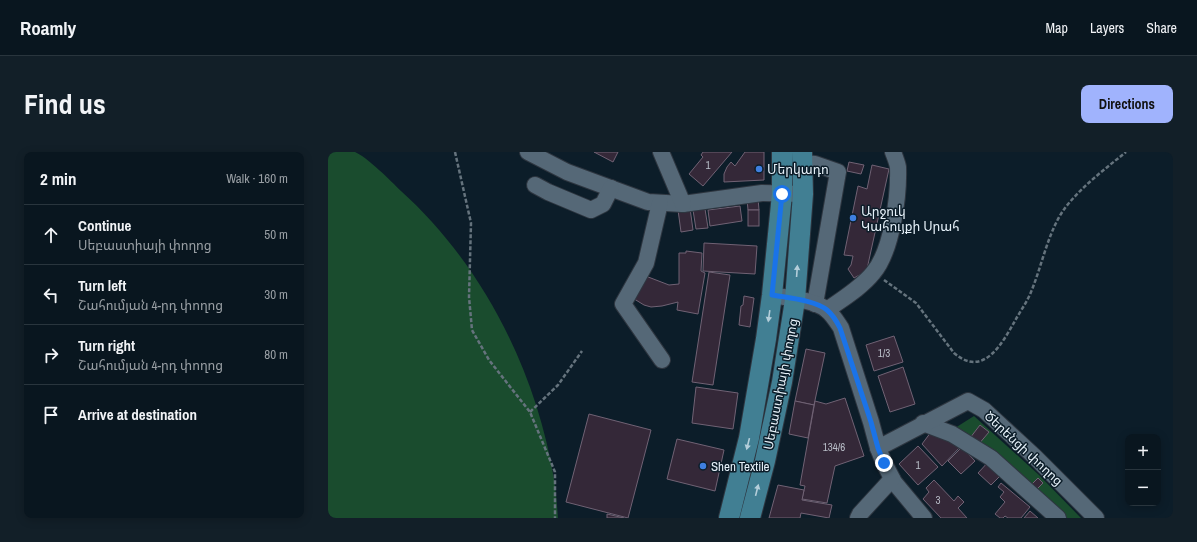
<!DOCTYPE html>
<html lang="en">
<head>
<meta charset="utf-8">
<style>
  :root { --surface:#09161f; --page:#121f28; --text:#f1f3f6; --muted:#999fa4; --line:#29353d; --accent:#a0b3fd }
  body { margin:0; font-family:"Archivo Narrow","Noto Sans Armenian",sans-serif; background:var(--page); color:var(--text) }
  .controls { position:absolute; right:12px; bottom:12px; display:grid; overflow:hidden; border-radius:8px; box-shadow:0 2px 10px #0003 }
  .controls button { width:36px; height:36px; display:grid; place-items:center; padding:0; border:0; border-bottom:1px solid var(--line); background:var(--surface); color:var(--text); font:20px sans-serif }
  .stop { position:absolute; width:12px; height:12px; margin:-9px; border:3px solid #1a73e8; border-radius:50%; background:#fff }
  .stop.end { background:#1a73e8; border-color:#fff; box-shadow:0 1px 4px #0008 }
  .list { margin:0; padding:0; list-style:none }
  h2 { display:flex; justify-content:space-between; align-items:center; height:52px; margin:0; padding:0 16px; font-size:17px }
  h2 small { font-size:13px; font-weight:400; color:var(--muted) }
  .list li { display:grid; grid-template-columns:26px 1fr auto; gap:12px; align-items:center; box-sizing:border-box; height:60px; padding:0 16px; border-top:1px solid var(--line) }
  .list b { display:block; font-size:15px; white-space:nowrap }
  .list p { margin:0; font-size:13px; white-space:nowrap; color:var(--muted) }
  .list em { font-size:13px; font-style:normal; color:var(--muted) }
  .icon { flex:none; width:22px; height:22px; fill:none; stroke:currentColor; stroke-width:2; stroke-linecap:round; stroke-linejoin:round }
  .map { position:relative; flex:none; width:845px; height:366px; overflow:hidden; border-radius:8px }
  header { display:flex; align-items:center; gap:24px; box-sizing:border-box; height:56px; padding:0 20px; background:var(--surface); border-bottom:1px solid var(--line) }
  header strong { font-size:19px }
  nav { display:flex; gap:22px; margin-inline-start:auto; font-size:14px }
  .intro { display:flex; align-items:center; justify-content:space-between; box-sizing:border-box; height:96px; padding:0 24px }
  h1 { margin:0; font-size:28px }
  .button { padding:10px 18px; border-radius:8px; background:var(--accent); color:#111; font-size:14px; font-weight:700 }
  main { display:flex; gap:24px; padding:0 24px }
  aside { flex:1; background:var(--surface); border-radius:8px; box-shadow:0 2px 10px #0003 }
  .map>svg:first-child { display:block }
</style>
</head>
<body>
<header>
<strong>Roamly</strong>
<nav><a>Map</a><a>Layers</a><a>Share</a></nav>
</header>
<div class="intro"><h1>Find us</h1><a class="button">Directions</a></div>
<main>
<aside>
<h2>2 min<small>Walk · 160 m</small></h2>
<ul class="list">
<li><svg class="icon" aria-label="ahead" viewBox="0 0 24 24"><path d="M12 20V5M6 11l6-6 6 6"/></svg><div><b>Continue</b><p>Սեբաստիայի փողոց</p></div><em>50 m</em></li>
<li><svg class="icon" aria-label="left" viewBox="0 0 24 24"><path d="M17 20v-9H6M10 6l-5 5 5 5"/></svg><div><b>Turn left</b><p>Շահումյան 4-րդ փողոց</p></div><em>30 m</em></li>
<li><svg class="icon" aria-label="right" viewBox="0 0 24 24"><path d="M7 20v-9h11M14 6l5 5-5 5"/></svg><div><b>Turn right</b><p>Շահումյան 4-րդ փողոց</p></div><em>80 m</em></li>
<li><svg class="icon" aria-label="arrive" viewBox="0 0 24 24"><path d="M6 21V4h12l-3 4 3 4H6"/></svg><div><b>Arrive at destination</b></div></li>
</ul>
</aside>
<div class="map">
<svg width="845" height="366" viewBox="0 0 845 366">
  <rect width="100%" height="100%" fill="#0c1d29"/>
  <g fill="#1a4c2e">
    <path d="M0 0C7 0 21 0 27 0 39 5 63 29 73 39 155 113 208 219 226 327 228 340 229 353 230 366H0Z"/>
    <path d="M646 264 711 323 753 366H734L627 276Z"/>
  </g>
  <g fill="#342838" stroke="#706274">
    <path d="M266 0H290L285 10Z"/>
    <path d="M375 0H404L375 34 361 22 375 5 373 3Z"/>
    <path d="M417 0H436V28L396 30V22L399 15 403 10 407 14Z"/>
    <path d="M521 10 536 13 533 22 519 19Z"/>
    <path d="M544 13 561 17 539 117 537 120 526 126 520 117 523 113 525 104 516 103 530 34 539 37Z"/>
    <path d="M430 46 431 58H420L419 47Z"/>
    <path d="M412 54 414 69 382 74 380 58Z"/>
    <path d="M362 56 365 78 353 80 350 58Z"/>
    <path d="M377 57 380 76 368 77 365 58Z"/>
    <rect x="420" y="58" width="11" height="16"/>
    <path d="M376 91 429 94 427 122 375 119Z"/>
    <path d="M358 99 374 101 373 119 377 121 370 162 349 158 350 150 334 154 323 155 316 153 303 145 315 123 341 133 351 132V101H358Z"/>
    <path d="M381 120 402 123 385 233 364 230Z"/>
    <path d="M416 144 426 146 422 175 411 173 413 154 415 153Z"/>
    <path d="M566 184 575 210 546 219 538 193Z"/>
    <path d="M478 197 497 201 486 253 467 249Z"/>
    <path d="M575 215 587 252 562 260 550 224Z"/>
    <path d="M368 235 410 241 405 277 364 271Z"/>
    <path d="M517 246 536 304 507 314 499 351 474 347 477 334 472 333 487 249 498 252Z"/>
    <path d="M467 249 486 253 480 286 461 282Z"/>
    <path d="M261 262 323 278 300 366 238 350Z"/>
    <path d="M652 273 661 280 650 293 642 286Z"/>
    <path d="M603 280 633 294 614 314 594 292Z"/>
    <path d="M349 287 396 298 387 339 339 327Z"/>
    <path d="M590 294 610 315 590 333 571 312Z"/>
    <path d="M634 295 647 309 633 322 620 309Z"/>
    <path d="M662 308 676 320 663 333 650 321Z"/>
    <path d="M710 326 715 331 707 339 702 334Z"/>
    <path d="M606 328 626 349 630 344 636 350 630 356 639 366H613L595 347 601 340 598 336Z"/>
    <path d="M673 331 702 355 693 366H680L677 364 675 366H672L667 362 677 350 672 345 676 340 670 335Z"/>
    <path d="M450 333 476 338 474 348 504 353 501 366 473 361 472 366H441Z"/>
    <path d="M702 359 710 366H696Z"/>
    <path d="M279 362 296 366H279Z"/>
  </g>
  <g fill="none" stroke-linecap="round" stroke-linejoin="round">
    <defs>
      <g id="minor">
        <path d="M200 0 239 20 320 50 355 52 434 41 475 42"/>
        <path d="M333 0 355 52"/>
        <path d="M475 11 487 12 510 20 487 152"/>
        <path d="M207 33 220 40 263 58 275 52 283 36"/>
        <path d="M332 51 318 111 295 152 334 208"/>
        <path d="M444 143C460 146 487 148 499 158 505 163 509 170 513 176L543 270 550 296 556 311 566 330 596 366"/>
        <path d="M499 158C514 147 533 136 545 121 564 99 571 44 570 15 569 10 567 5 565 0"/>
        <path d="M595 271 624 282 663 306 730 366"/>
        <path d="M550 296 640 249 656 258 707 305 768 366"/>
        <path d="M530 366 532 362 564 327"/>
      </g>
      <g id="major">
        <path d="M401 366 421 286 438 187 444 143 454 42V0"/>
        <path d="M422 366 437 309 454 230 467 148 475 42 474 0"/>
      </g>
    </defs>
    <use href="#minor" stroke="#2e3640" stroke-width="18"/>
    <use href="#major" stroke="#2e3640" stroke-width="22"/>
    <g stroke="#65737d" stroke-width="2.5" stroke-dasharray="4 2" stroke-linecap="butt">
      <path d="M127 0 143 71 141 145 144 178 161 208 202 260 227 320V366"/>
      <path d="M556 128 588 151 626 201C656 227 675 190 688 167 693 158 699 150 703 140 714 114 720 79 737 56 754 34 777 17 798 0"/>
      <path d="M202 260 230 233 254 199"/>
    </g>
    <use href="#minor" stroke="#556877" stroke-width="16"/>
    <use href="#major" stroke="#417f93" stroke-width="20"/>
  </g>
  <defs><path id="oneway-solid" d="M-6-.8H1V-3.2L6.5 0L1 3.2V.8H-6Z"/></defs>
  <g fill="#b4ceda">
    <use href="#oneway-solid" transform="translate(469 119) rotate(-86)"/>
    <use href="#oneway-solid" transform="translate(441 164) rotate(98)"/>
    <use href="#oneway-solid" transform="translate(420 292) rotate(104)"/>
    <use href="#oneway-solid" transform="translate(429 338) rotate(-76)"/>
  </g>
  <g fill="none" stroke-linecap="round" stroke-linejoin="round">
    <path stroke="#1a73e8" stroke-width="5" d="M454 42 444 143C460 146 487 148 499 158 505 163 509 170 512 176L543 270 550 296 556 311"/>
  </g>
  <g fill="#3f7fe0" stroke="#0c1d29" stroke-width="1.5">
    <circle cx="431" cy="17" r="4"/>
    <circle cx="525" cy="66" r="4"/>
    <circle cx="375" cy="314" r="4"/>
  </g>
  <g text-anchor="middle" stroke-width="3" stroke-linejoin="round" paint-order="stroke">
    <g font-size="11" fill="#b9bec8">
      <text x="380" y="17">1</text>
      <text x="556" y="205">1/3</text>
      <text x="506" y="299">134/6</text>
      <text x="590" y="317">1</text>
      <text x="610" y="352">3</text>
    </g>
    <g font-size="13" fill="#e5f0f8" stroke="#0c1d29" text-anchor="start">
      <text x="439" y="22">Մերկադո</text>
      <text x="533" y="64">Արջուկ<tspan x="533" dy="15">Կահույքի Սրահ</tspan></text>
      <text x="383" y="319">Shen Textile</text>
    </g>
    <g font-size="13" fill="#e5f0f8" stroke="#0c1d29">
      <text transform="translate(452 232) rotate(-79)" y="5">Սեբաստիայի փողոց</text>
      <text transform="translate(696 296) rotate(43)" y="5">Ծերենցի փողոց</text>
    </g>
  </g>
</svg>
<div class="controls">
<button>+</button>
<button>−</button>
</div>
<div class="stop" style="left:454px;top:42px"></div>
<div class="stop end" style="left:556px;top:311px"></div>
</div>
</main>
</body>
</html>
